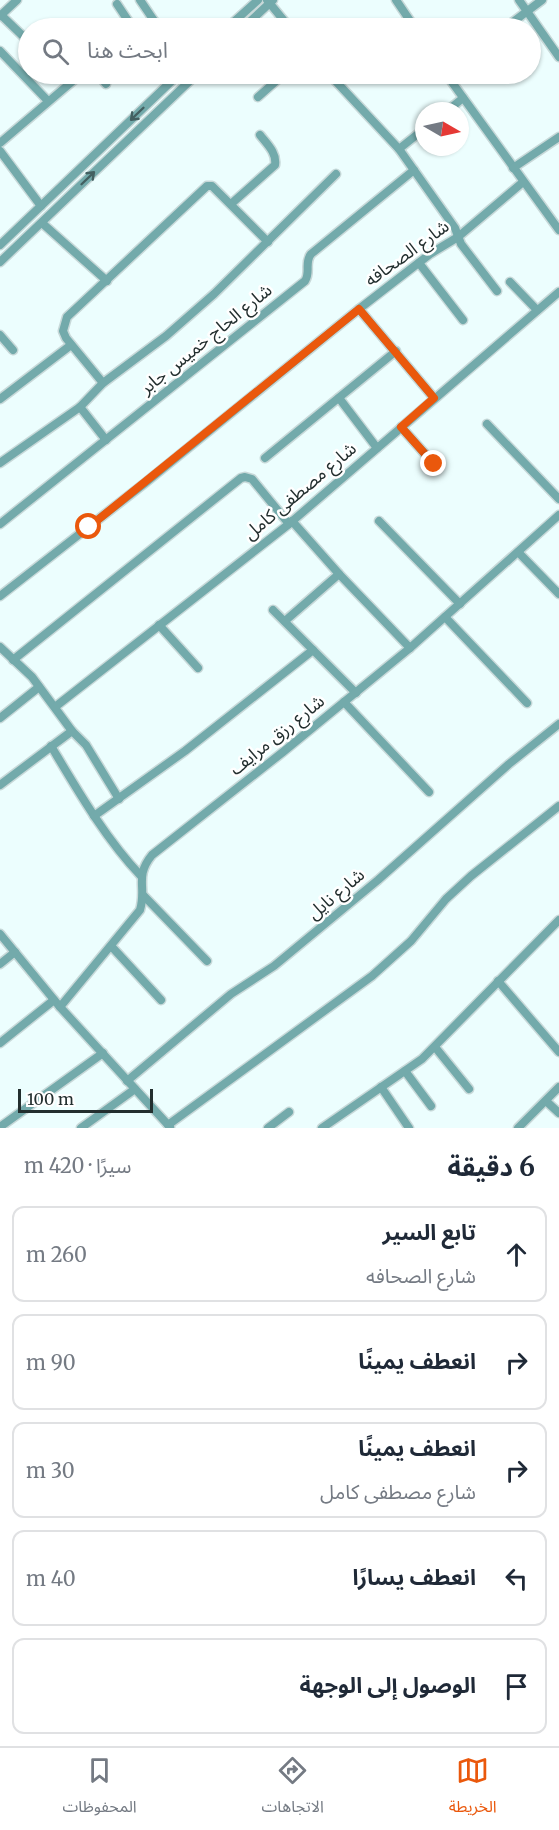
<!DOCTYPE html>
<html lang="ar">
<head>
<meta charset="utf-8">
<style>
  :root { --surface:#fff; --page:#f6f6f7; --text:#1f2937; --muted:#747a83; --line:#e0e1e3; --accent:#ea580c }
  body { margin:0; font-family:Merriweather,"Noto Sans Arabic",serif; background:var(--page); color:var(--text); direction:rtl }
  .compass { position:absolute; left:415px; top:102px; width:54px; height:54px; border-radius:50%; background:var(--surface); box-shadow:0 2px 4px #0004; rotate:99deg }
  .scale { position:absolute; left:18px; bottom:15px; width:135px; box-sizing:border-box; padding-left:6px; border:3px solid #232f2f; border-top:0; font-size:16px; line-height:21px; white-space:nowrap; color:#232f2f; -webkit-text-stroke:4px #fff; paint-order:stroke }
  .stop { position:absolute; width:18px; height:18px; margin:-14px; border:4px solid #ea580c; border-radius:50%; background:#fff }
  .stop.end { background:#ea580c; border-color:#fff; box-shadow:0 2px 6px #0008 }
  .list { margin:0; padding:0; list-style:none }
  h2 { display:flex; justify-content:space-between; align-items:center; height:78px; margin:0; padding:0 24px; font-size:26px }
  h2 small { font-size:20px; font-weight:400; color:var(--muted) }
  .list li { display:grid; grid-template-columns:39px 1fr auto; gap:18px; align-items:center; box-sizing:border-box; height:96px; margin:0 12px 12px; padding:0 12px; border:2px solid var(--line); border-radius:12px }
  .list b { display:block; font-size:22px; white-space:nowrap }
  .list p { margin:0; font-size:20px; white-space:nowrap; color:var(--muted) }
  .list em { font-size:20px; font-style:normal; color:var(--muted) }
  .icon { flex:none; width:33px; height:33px; fill:none; stroke:currentColor; stroke-width:2; stroke-linecap:round; stroke-linejoin:round }
  .map { position:relative; flex:none; width:559px; height:1128px; overflow:hidden; direction:ltr }
  .search { position:absolute; background:var(--surface); box-shadow:0 2px 4px #0004; left:18px; right:18px; top:18px; height:66px; display:flex; align-items:center; gap:15px; box-sizing:border-box; padding:0 21px; border-radius:33px; color:var(--muted); font-size:22px }
  .sheet { height:618px; background:var(--surface) }
  nav { display:flex; justify-content:space-around; align-items:center; box-sizing:border-box; height:84px; border-top:2px solid var(--line); background:var(--surface); font-size:16px; color:var(--muted) }
  nav a { display:grid; justify-items:center; gap:3px }
  nav .on { color:var(--accent) }
  .map>svg:first-child { display:block }
</style>
</head>
<body>
<div class="map">
<svg width="559" height="1128" viewBox="0 0 559 1128">
  <rect width="100%" height="100%" fill="#ecfefe"/>
  <g fill="none" stroke-linecap="round" stroke-linejoin="round">
    <defs>
      <g id="street">
        <path d="M140 0 159 28"/>
        <path d="M267 0 290 28"/>
        <path d="M396 0 415 28"/>
        <path d="M519 0 559 57"/>
        <path d="M117 4 133 28"/>
        <path d="M1 15 28 41"/>
        <path d="M0 16 17 0"/>
        <path d="M143 28 154 21"/>
        <path d="M227 28 258 0"/>
        <path d="M243 28 273 0"/>
        <path d="M505 28 542 0"/>
        <path d="M0 51 48 101"/>
        <path d="M98 74 106 84"/>
        <path d="M329 74 399 149 455 228 461 244 497 291"/>
        <path d="M446 74 559 230"/>
        <path d="M258 97 284 74"/>
        <path d="M447 111 463 98"/>
        <path d="M0 143 81 74"/>
        <path d="M399 149 424 129"/>
        <path d="M0 151 41 206"/>
        <path d="M513 168 559 137"/>
        <path d="M231 204 275 165C277 153 267 144 260 135"/>
        <path d="M42 223 107 281"/>
        <path d="M0 245 179 74"/>
        <path d="M0 262 197 74"/>
        <path d="M419 263 463 320"/>
        <path d="M510 282 537 310"/>
        <path d="M359 309 434 398"/>
        <path d="M0 335 13 350"/>
        <path d="M103 383 66 338 63 331 67 317 207 186H212L268 242"/>
        <path d="M339 398 377 448"/>
        <path d="M0 399 71 345"/>
        <path d="M80 407 106 440"/>
        <path d="M487 424 559 499"/>
        <path d="M401 427 434 464"/>
        <path d="M265 458 396 351"/>
        <path d="M0 463 80 407 103 383 166 336 214 294 336 174"/>
        <path d="M292 521 339 574 410 648"/>
        <path d="M379 521 460 604"/>
        <path d="M0 524 305 281C311 272 304 263 311 254L414 170"/>
        <path d="M518 552 559 594"/>
        <path d="M0 596 145 483 359 309 430 254 458 237 523 182"/>
        <path d="M273 610 356 693"/>
        <path d="M445 617 527 703"/>
        <path d="M285 621 339 574"/>
        <path d="M159 625 198 668"/>
        <path d="M0 647 32 677 72 731 86 745 119 799"/>
        <path d="M13 660 241 478 245 477 252 479 289 524"/>
        <path d="M344 702 429 792"/>
        <path d="M55 707 289 524 559 292"/>
        <path d="M0 718 39 687"/>
        <path d="M51 746C78 791 105 838 141 876"/>
        <path d="M0 785 72 731"/>
        <path d="M94 816 185 751 313 650"/>
        <path d="M143 895 207 961"/>
        <path d="M0 934 60 1007 170 1127"/>
        <path d="M112 947 161 1000"/>
        <path d="M0 964 15 952"/>
        <path d="M498 981 559 1052"/>
        <path d="M60 1007 140 910C147 887 134 877 152 855L283 752 410 648 559 515"/>
        <path d="M0 1043 54 1000"/>
        <path d="M435 1047 469 1089"/>
        <path d="M405 1071 431 1106"/>
        <path d="M127 1081 231 994 274 966 378 880 509 764 559 724"/>
        <path d="M381 1087 409 1128"/>
        <path d="M546 1101 559 1113"/>
        <path d="M168 1125 372 976 411 941 446 899 471 876 559 806"/>
        <path d="M0 1127 103 1053"/>
        <path d="M81 1128 135 1089"/>
        <path d="M268 1128 289 1112"/>
        <path d="M322 1128 422 1059 559 920"/>
        <path d="M518 1128 559 1087"/>
      </g>
    </defs>
    <use href="#street" stroke="#c8d9d9" stroke-width="11"/>
    <use href="#street" stroke="#73aaab" stroke-width="8"/>
  </g>
  <defs><path id="oneway-shaft" d="M-6 0H5M1.5-3L5.5 0L1.5 3" fill="none" stroke-width="1.6" stroke-linecap="round" stroke-linejoin="round" transform="scale(1.5)"/></defs>
  <g stroke="#436061">
    <use href="#oneway-shaft" transform="translate(137 114) rotate(136)"/>
    <use href="#oneway-shaft" transform="translate(88 178) rotate(-44)"/>
  </g>
  <g fill="none" stroke-linecap="round" stroke-linejoin="round">
    <path stroke="#ea580c" stroke-width="8" d="M89 527 359 309 434 398 401 427 434 464"/>
  </g>
  <g text-anchor="middle" stroke-width="5" stroke-linejoin="round" paint-order="stroke">
    <g font-size="18" fill="#232f2f" stroke="#fff">
      <text transform="translate(407 253) rotate(-36)" y="6">شارع الصحافه</text>
      <text transform="translate(206 339) rotate(-39)" y="6">شارع الحاج خميس جابر</text>
      <text transform="translate(300 491) rotate(-40)" y="6">شارع مصطفى كامل</text>
      <text transform="translate(277 735) rotate(-39)" y="6">شارع رزق مرايف</text>
      <text transform="translate(336 894) rotate(-40)" y="6">شارع نايل</text>
    </g>
  </g>
</svg>
<svg class="compass" viewBox="-18 -18 36 36"><path d="M0-13l5 13h-10z" fill="#e53935"/><path d="M0 13l5-13h-10z" fill="#747a83"/></svg>
<div class="scale">100 m</div>
<div class="stop" style="left:89px;top:527px"></div>
<div class="stop end" style="left:434px;top:464px"></div>
<div class="search"><svg class="icon" aria-label="search" viewBox="0 0 24 24"><circle cx="10" cy="10" r="6"/><path d="M15 15l6 6"/></svg>ابحث هنا</div>
</div>
<section class="sheet">
<h2>6 دقيقة<small>سيرًا · 420 m</small></h2>
<ul class="list">
<li><svg class="icon" aria-label="ahead" viewBox="0 0 24 24"><path d="M12 20V5M6 11l6-6 6 6"/></svg><div><b>تابع السير</b><p>شارع الصحافه</p></div><em>260 m</em></li>
<li><svg class="icon" aria-label="right" viewBox="0 0 24 24"><path d="M7 20v-9h11M14 6l5 5-5 5"/></svg><div><b>انعطف يمينًا</b></div><em>90 m</em></li>
<li><svg class="icon" aria-label="right" viewBox="0 0 24 24"><path d="M7 20v-9h11M14 6l5 5-5 5"/></svg><div><b>انعطف يمينًا</b><p>شارع مصطفى كامل</p></div><em>30 m</em></li>
<li><svg class="icon" aria-label="left" viewBox="0 0 24 24"><path d="M17 20v-9H6M10 6l-5 5 5 5"/></svg><div><b>انعطف يسارًا</b></div><em>40 m</em></li>
<li><svg class="icon" aria-label="arrive" viewBox="0 0 24 24"><path d="M6 21V4h12l-3 4 3 4H6"/></svg><div><b>الوصول إلى الوجهة</b></div></li>
</ul>
</section>
<nav>
<a class="on"><svg class="icon" aria-label="map" viewBox="0 0 24 24"><path d="M3 6l6-2 6 2 6-2v14l-6 2-6-2-6 2zM9 4v14M15 6v14"/></svg>الخريطة</a>
<a><svg class="icon" aria-label="directions" viewBox="0 0 24 24"><path d="M12 3l9 9-9 9-9-9zM9 14v-3h6M13 9l2 2-2 2"/></svg>الاتجاهات</a>
<a><svg class="icon" aria-label="saved" viewBox="0 0 24 24"><path d="M7 4h10v16l-5-4-5 4z"/></svg>المحفوظات</a>
</nav>
</body>
</html>
